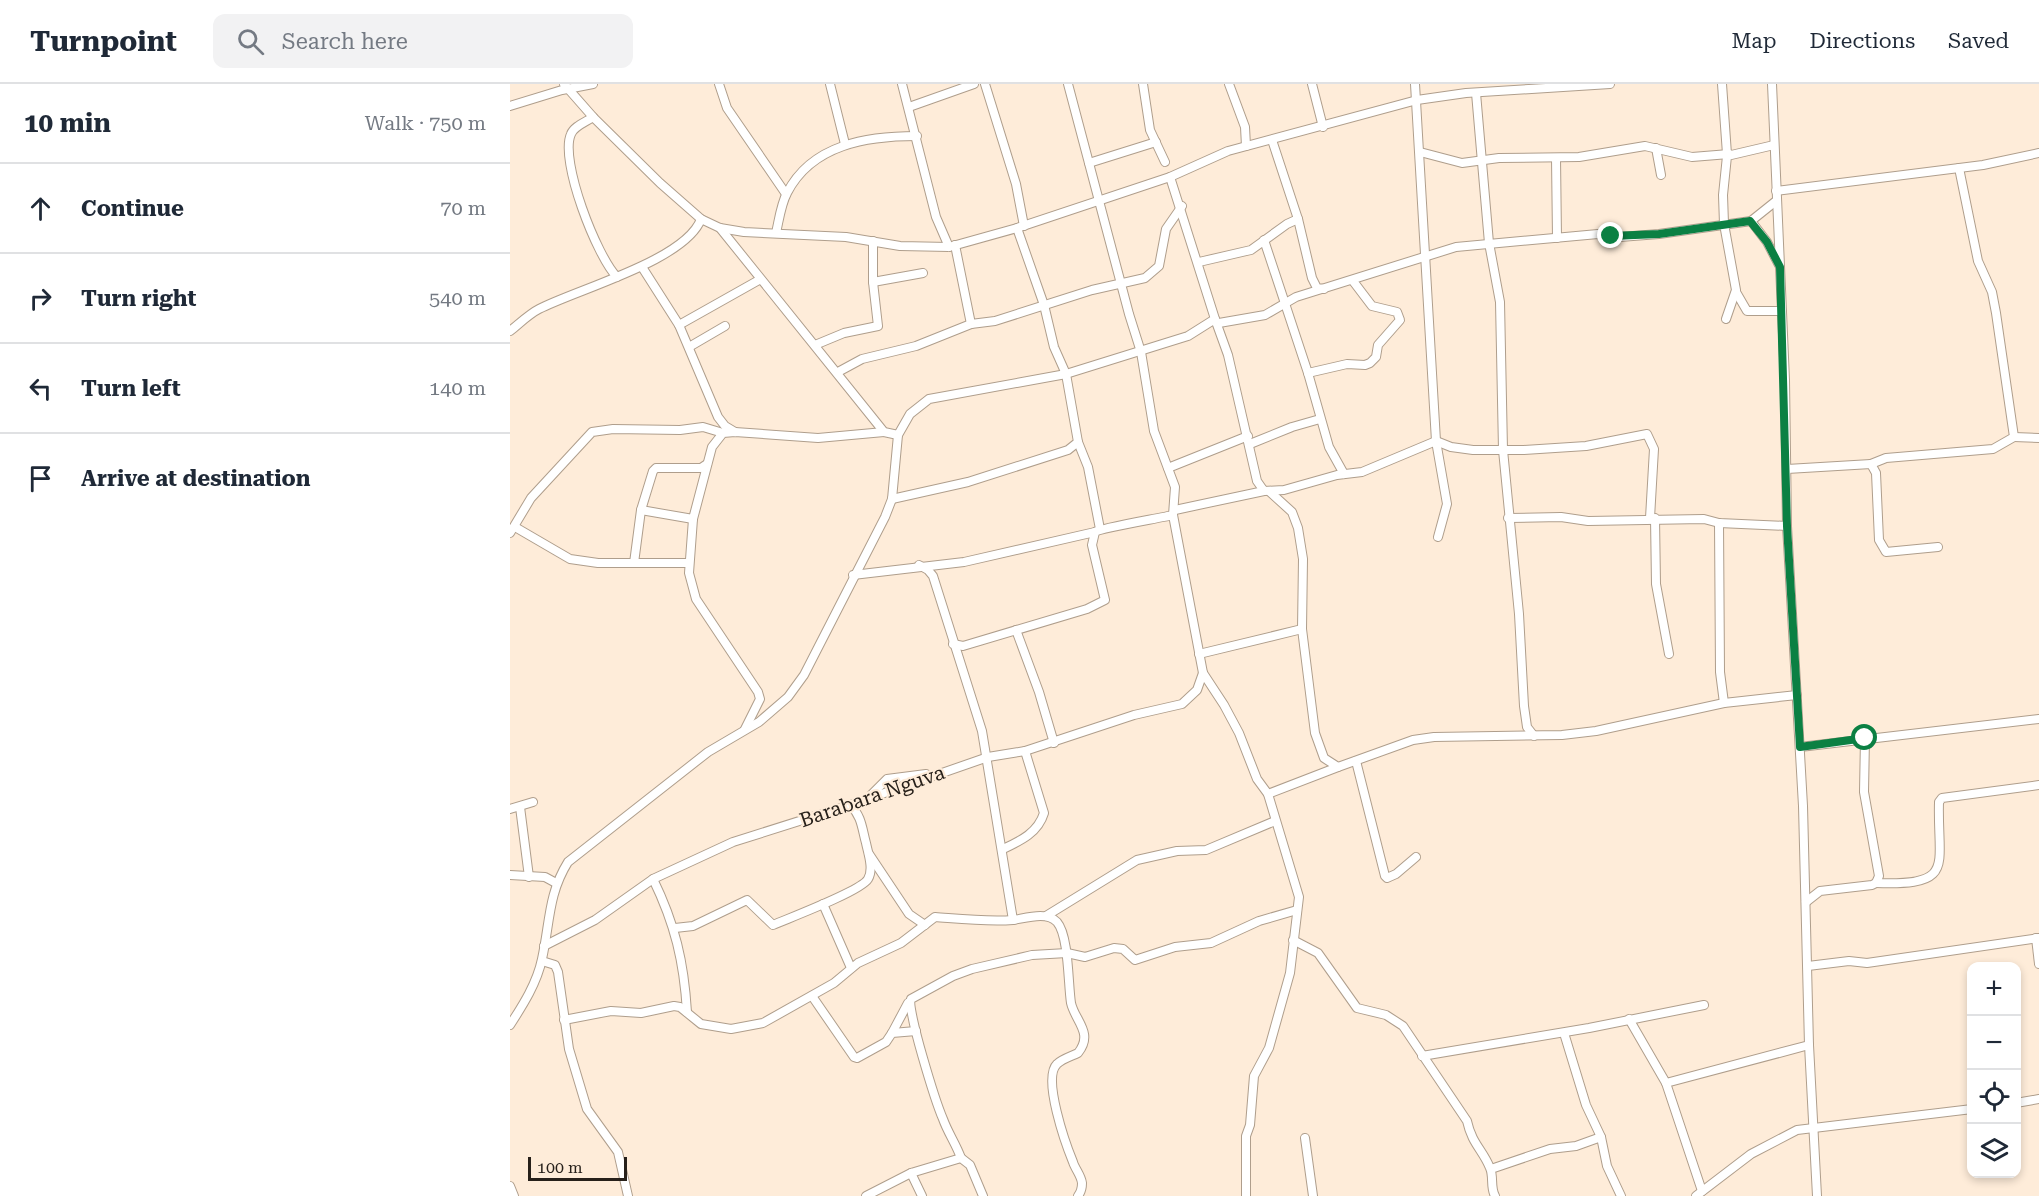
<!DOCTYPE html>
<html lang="en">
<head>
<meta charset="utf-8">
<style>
  :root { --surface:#fff; --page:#f2f2f3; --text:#1f2937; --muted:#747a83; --line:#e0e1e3 }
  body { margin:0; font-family:"Roboto Serif",serif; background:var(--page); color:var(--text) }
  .controls { position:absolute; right:18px; bottom:18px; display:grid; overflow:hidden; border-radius:12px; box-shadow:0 3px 9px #0003 }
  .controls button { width:54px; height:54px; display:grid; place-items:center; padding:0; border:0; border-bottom:2px solid var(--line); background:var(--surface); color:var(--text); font:30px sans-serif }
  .scale { position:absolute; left:18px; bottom:15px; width:99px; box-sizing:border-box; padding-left:6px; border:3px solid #27201a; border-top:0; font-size:16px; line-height:21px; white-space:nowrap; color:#27201a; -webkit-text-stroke:4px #feecd9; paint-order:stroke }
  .stop { position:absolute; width:18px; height:18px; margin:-14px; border:4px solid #0b8043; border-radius:50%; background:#fff }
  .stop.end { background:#0b8043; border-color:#fff; box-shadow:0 2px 6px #0008 }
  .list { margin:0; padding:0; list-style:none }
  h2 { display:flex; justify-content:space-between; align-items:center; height:78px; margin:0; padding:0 24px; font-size:26px }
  h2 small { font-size:20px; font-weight:400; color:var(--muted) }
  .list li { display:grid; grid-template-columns:39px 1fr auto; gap:18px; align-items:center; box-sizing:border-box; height:90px; padding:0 24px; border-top:2px solid var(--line) }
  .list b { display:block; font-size:22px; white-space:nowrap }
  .list em { font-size:20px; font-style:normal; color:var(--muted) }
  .icon { flex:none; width:33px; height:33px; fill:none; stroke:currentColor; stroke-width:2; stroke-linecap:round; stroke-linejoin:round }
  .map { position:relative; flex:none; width:1529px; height:1112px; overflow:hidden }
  header { display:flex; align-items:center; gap:36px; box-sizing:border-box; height:84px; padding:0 30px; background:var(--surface); border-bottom:2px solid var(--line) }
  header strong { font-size:28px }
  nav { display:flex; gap:33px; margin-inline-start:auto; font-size:21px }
  .search { width:420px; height:54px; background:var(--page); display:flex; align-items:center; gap:15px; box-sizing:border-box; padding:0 21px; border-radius:12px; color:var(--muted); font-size:22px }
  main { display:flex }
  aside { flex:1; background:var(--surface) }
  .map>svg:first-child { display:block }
</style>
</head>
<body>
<header>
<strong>Turnpoint</strong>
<div class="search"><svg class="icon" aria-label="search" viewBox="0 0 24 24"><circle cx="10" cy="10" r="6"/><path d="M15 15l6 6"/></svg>Search here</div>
<nav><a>Map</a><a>Directions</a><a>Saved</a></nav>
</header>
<main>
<aside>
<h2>10 min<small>Walk · 750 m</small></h2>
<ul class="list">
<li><svg class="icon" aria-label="ahead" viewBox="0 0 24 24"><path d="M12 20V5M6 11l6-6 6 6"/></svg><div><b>Continue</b></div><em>70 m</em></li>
<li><svg class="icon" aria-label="right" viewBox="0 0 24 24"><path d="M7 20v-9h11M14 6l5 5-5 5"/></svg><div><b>Turn right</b></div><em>540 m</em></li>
<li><svg class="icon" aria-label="left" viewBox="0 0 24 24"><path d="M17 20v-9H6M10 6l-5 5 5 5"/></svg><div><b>Turn left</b></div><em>140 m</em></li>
<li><svg class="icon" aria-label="arrive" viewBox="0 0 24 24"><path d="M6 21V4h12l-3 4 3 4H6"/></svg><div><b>Arrive at destination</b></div></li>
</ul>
</aside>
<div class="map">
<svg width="1529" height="1112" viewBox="0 0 1529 1112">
  <rect width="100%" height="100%" fill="#feecd9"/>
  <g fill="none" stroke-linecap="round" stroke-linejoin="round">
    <defs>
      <g id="minor">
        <path d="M54 0 83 33 150 99 191 135 210 144 234 148 336 153 390 162 439 163 507 144 660 93 718 67 907 16 956 9 1100 0"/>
        <path d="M209 0 217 24 276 110"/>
        <path d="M320 0 335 60"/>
        <path d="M392 0 426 133 439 163"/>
        <path d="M475 0 506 100 514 142"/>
        <path d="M558 0 619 230 631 268 644 347 665 403 663 431 693 589 714 621 729 649 747 695 758 710 789 813 780 889 759 964 744 992 740 1041 736 1052V1112"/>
        <path d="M633 0 640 46 655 78"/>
        <path d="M719 0 735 43 736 62"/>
        <path d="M802 0 813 43"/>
        <path d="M905 0 926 357 937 420 928 453"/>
        <path d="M1212 0 1217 70"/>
        <path d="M1262 0 1275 296 1277 442 1293 722 1299 961 1307 1112"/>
        <path d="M966 9 979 159 990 218 993 366 1009 530 1014 622 1017 643 1024 652"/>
        <path d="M0 22 52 6 83 0"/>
        <path d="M399 23 464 0"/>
        <path d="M83 33C76 38 64 42 61 50 49 76 87 173 107 193"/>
        <path d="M1146 64 1151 91"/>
        <path d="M910 68 952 79 989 74 1069 73 1135 62 1182 73 1219 70"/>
        <path d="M1046 74 1047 154"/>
        <path d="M579 79 646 58"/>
        <path d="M1266 107 1473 81 1529 69"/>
        <path d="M788 135 802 194 807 204 814 205"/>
        <path d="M1241 137 1257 158 1269 181"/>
        <path d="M210 144 374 348 388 351"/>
        <path d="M266 149C269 136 271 120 277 109 302 60 358 52 407 52"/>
        <path d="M754 156 798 289 819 363 834 390"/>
        <path d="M445 161 461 240"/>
        <path d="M689 178 741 166 777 140 788 135 762 56"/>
        <path d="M132 183 169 241 208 333 215 342 225 348"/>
        <path d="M363 198 413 189"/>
        <path d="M1226 208 1237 227H1272"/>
        <path d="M705 235 718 271 747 397 754 407 774 406 827 391 852 388 926 357 941 363 963 366H1014L1076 362 1137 350 1144 365 1140 434"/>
        <path d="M1216 235 1226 206 1214 140 1213 111 1217 72 1264 61"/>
        <path d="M709 239 755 231 786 213 946 163 1088 150 1110 153 1149 150 1241 137 1266 117"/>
        <path d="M169 241 249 196"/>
        <path d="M0 247C9 240 19 230 29 225 68 205 176 176 191 135"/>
        <path d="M305 261 334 249 368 242 363 198V157"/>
        <path d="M179 263 215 242"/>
        <path d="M328 288 352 275 406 262 461 240 485 237 582 206 635 194 649 182 656 145 672 122"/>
        <path d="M798 289 837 280 855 281 860 279 866 273 868 261 890 236 887 228 862 222 843 197"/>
        <path d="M1504 353 1529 354"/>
        <path d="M568 358 578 383 590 445"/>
        <path d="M740 360 782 343 810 335"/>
        <path d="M1361 380 1376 374 1483 365 1504 353 1486 229 1482 208 1468 177 1449 84"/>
        <path d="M658 384 738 352"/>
        <path d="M1277 385 1361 380 1366 389 1369 456 1376 468 1428 463"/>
        <path d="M760 408 782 428 788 444 793 475 792 545 805 649 814 674 828 683 903 656 924 653 1052 651 1086 647 1214 619 1287 611"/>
        <path d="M382 415 458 398 558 366 568 358 556 290 544 263 534 221 507 144"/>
        <path d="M131 426 183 435"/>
        <path d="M665 426 754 407"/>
        <path d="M998 434 1051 433 1078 437 1194 435 1209 439 1277 442"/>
        <path d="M1145 434 1146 500 1159 570"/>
        <path d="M1209 439 1210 588 1214 619"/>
        <path d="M5 443 60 475 88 479H179"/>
        <path d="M0 449 21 414 82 348 103 345 170 346 193 343 213 349"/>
        <path d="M124 479 131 426 143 387 146 384H191L197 380"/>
        <path d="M409 481 418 486 423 492 472 647 503 836"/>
        <path d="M343 491 454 478 585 448C590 444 651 434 663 431"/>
        <path d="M506 546 529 608 544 659"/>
        <path d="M443 560 453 562 577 525 595 516 582 461 585 448"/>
        <path d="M689 570 792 545"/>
        <path d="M235 645 250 615 248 608 186 515 179 489 183 435 202 363 213 349 225 348 308 354 374 348"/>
        <path d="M1290 663 1529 635"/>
        <path d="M846 677 875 792 877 794 886 790 906 773"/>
        <path d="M758 710 828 683"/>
        <path d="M361 711 377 695 416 690"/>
        <path d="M10 723 19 793"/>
        <path d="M0 725 23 718"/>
        <path d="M493 765C510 757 528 749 534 729L515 667"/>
        <path d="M359 770 399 830 415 841"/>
        <path d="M0 791 35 793 46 799"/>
        <path d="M143 795C165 840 174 878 177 928"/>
        <path d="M1366 799C1447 802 1427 782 1429 718L1432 714 1529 701"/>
        <path d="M1296 818 1310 807 1362 801 1366 799 1369 792 1354 708 1355 654"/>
        <path d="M313 820 341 884"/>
        <path d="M536 832 627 776 667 767 696 766 765 737"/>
        <path d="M165 844 183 842 237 816 263 841C279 834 351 807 358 795 364 785 358 769 356 759 352 745 352 732 340 721"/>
        <path d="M1526 854 1529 880"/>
        <path d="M783 856 808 869 847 924 876 931 893 942 957 1037C962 1060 973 1066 980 1084 984 1093 980 1103 985 1112"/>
        <path d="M34 862 85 836 143 795 223 758 340 721 478 673 515 667 624 631 672 620 687 606 693 589"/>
        <path d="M32 877 45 881 48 888 59 965 77 1025 108 1068 118 1112"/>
        <path d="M1298 882 1339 877 1357 879 1529 854"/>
        <path d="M302 912 344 973 347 974 376 958 382 949 406 947"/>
        <path d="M1119 935 1156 999 1299 961"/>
        <path d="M54 936 101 927 131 929 164 922 170 923 191 940 221 945 253 939 324 899 348 879 391 859 425 833C451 835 477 838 503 836 516 834 537 827 547 838 559 852 558 900 561 919 565 937 584 949 568 969 562 972 552 975 547 980 532 994 556 1061 563 1078 565 1085 571 1091 572 1099 572 1105 571 1108 568 1112"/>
        <path d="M0 941C13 921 27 899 32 875 40 839 38 810 58 778L198 668 249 638 278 613 294 591 375 433 382 415 388 351 400 330 419 315 556 290 678 252 705 235 660 93"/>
        <path d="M382 949 398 919"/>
        <path d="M1054 949 1076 1021 1091 1053 1097 1082 1111 1112"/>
        <path d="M912 972 1079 944 1194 921"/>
        <path d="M1156 999 1192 1107"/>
        <path d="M1506 1019 1529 1015"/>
        <path d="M795 1054 803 1112"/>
        <path d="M451 1074C446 1060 438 1049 433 1035 426 1019 396 924 401 915L443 892 462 885 522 871 557 869 575 873 604 864 613 865 625 876 665 863 701 859 749 837 787 826"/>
        <path d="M981 1085 1040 1065 1066 1062 1091 1053"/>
        <path d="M401 1089 412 1112"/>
        <path d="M0 1102 4 1112"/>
        <path d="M356 1112 401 1089 451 1074 460 1081 473 1112"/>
        <path d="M1186 1112 1241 1070 1287 1046 1462 1025"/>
      </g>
    </defs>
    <use href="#minor" stroke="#af9e8c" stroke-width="10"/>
    <use href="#minor" stroke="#fff" stroke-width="8"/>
  </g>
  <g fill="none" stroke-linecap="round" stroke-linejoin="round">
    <path stroke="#0b8043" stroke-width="8" d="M1101 152 1149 150 1240 137 1257 158 1270 183 1277 442 1290 663 1355 654"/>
  </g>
  <g text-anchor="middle" stroke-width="4.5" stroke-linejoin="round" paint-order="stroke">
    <g font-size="20" fill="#27201a" stroke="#feecd9">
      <text transform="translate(362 712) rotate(-19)" y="7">Barabara Nguva</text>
    </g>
  </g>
</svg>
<div class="controls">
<button>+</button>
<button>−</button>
<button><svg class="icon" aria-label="locate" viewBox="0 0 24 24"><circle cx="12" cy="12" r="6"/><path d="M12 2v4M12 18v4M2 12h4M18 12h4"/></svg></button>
<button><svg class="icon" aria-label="layers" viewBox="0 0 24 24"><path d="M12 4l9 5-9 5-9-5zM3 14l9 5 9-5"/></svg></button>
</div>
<div class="scale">100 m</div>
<div class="stop" style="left:1355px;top:654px"></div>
<div class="stop end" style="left:1101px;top:152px"></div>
</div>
</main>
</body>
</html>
